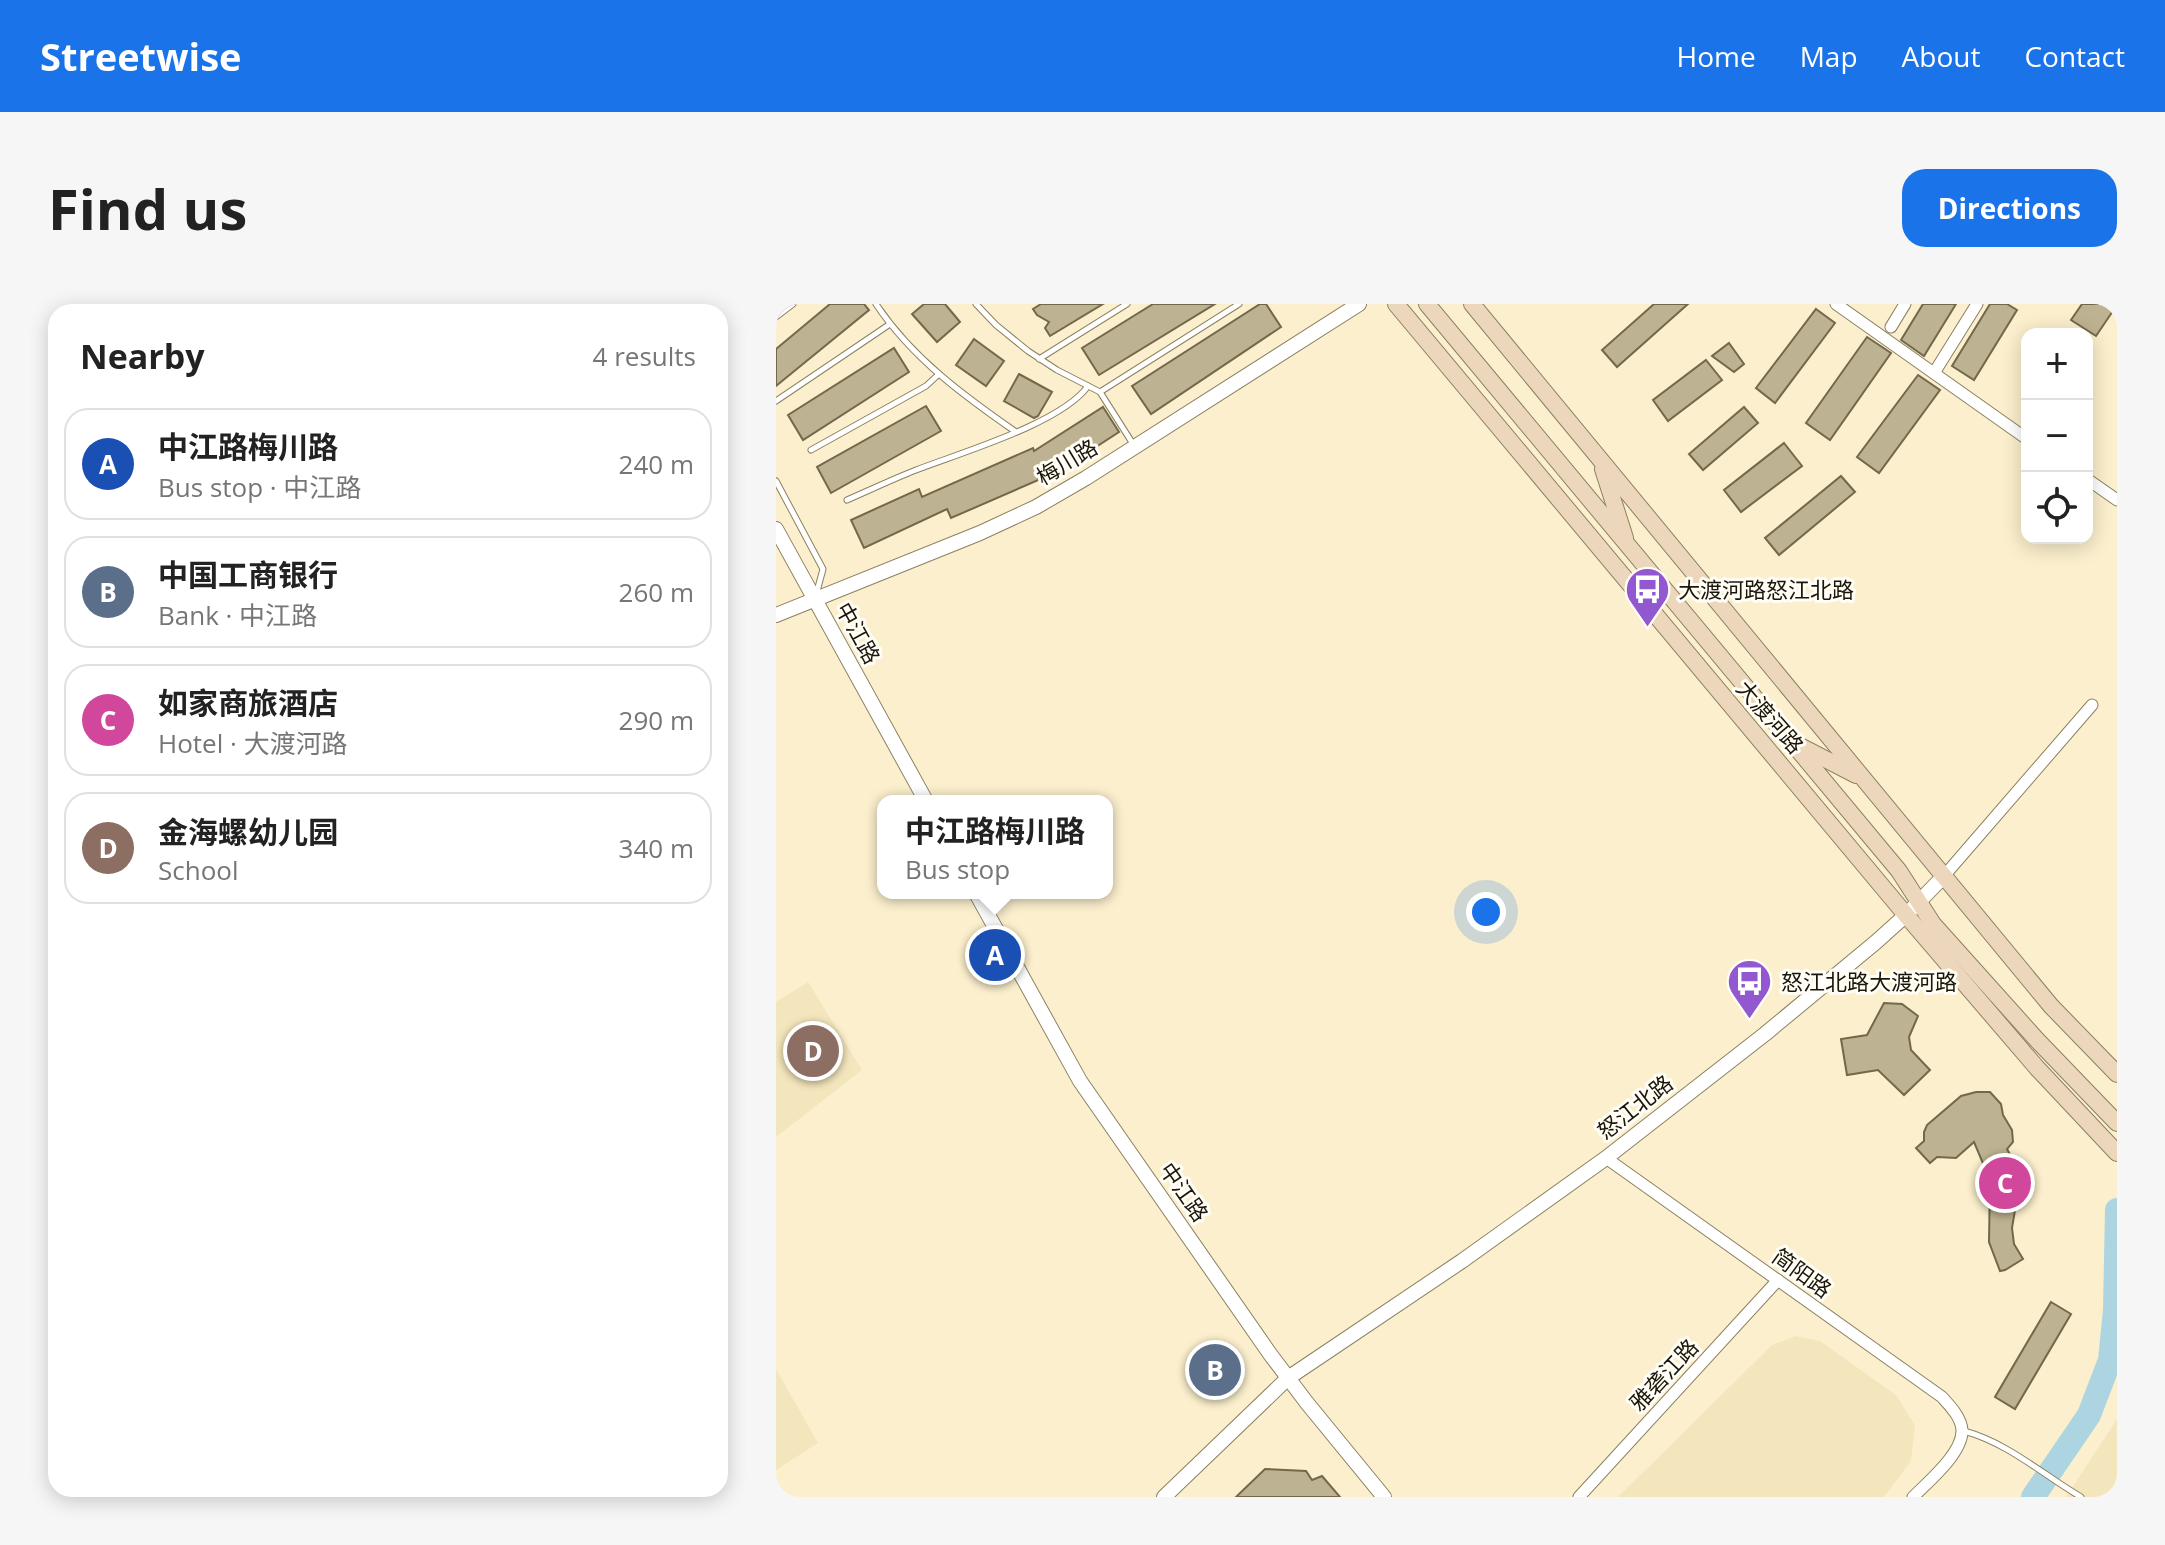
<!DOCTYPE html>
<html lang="en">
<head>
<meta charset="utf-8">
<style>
  :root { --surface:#fff; --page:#f6f6f6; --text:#222; --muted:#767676; --line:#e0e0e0; --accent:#1a73e8 }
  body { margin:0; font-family:"Open Sans","Noto Sans SC",sans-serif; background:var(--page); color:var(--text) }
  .controls { position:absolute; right:24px; top:24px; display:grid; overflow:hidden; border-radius:16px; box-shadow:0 4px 20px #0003 }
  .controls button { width:72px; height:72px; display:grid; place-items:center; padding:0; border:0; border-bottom:2px solid var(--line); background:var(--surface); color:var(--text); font:40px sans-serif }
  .you { position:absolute; left:710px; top:608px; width:28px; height:28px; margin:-20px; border:6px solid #fff; border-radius:50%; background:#1a73e8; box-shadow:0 0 0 12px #1a73e833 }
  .badge { display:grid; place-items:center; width:52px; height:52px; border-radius:50%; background:var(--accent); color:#fff; font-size:26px; font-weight:700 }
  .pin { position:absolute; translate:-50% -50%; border:4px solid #fff; box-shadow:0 2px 8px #0006 }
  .popup { position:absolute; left:101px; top:491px; width:236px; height:104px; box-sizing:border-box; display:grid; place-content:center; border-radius:16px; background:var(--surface); filter:drop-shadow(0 2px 6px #0005); font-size:26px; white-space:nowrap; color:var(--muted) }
  .popup b { font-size:30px; color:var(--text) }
  .popup::after { content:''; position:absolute; left:50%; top:100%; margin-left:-16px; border:16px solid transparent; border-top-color:var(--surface) }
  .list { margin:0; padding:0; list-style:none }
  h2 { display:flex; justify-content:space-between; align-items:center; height:104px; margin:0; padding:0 32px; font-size:34px }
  h2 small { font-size:26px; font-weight:400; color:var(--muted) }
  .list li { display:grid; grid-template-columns:52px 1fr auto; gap:24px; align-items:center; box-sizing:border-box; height:112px; margin:0 16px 16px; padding:0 16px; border:2px solid var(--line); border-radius:24px }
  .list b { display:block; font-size:30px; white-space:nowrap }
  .list p { margin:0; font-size:26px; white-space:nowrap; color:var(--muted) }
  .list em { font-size:26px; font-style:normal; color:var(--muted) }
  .icon { flex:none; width:44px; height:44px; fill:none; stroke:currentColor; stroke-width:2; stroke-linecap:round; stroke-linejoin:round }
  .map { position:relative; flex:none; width:1341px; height:1193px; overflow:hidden; border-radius:24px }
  header { display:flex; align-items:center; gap:48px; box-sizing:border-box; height:112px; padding:0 40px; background:var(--accent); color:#fff }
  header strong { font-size:38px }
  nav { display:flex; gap:44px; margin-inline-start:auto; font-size:28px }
  .intro { display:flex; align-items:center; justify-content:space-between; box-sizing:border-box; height:192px; padding:0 48px }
  h1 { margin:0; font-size:56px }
  .button { padding:20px 36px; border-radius:24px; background:var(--accent); color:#fff; font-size:28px; font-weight:700 }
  main { display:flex; gap:48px; padding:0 48px }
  aside { flex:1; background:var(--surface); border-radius:24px; box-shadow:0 4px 20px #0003 }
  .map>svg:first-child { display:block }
</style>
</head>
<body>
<header>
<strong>Streetwise</strong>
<nav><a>Home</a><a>Map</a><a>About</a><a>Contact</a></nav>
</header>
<div class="intro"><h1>Find us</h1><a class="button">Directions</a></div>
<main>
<aside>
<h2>Nearby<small>4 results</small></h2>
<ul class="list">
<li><span class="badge" style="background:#1a4fb4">A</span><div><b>中江路梅川路</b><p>Bus stop · 中江路</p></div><em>240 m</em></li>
<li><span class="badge" style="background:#5c6f8a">B</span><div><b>中国工商银行</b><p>Bank · 中江路</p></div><em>260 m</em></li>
<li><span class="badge" style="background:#d1479c">C</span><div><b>如家商旅酒店</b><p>Hotel · 大渡河路</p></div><em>290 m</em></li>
<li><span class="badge" style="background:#8d6e63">D</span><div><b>金海螺幼儿园</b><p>School</p></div><em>340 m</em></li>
</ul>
</aside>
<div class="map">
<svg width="1341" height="1193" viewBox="0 0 1341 1193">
  <rect width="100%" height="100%" fill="#fbefcd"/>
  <g fill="#f4e6bc">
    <path d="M32 678 86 766 0 833V698Z"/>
    <path d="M1020 1032 1044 1037 1120 1091 1139 1121 1135 1157 1108 1193H842L996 1041Z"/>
    <path d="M0 1065 42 1139 0 1166Z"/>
    <path d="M1341 1115V1193H1290Z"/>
  </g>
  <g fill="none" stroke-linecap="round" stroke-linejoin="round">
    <path stroke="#add4e1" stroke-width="24" d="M1257 1193 1313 1111 1334 1056 1339 1006 1341 906"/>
  </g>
  <g fill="#bdb291" stroke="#73684a" stroke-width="2">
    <path d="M54 0H88L93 6 0 82V45Z"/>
    <path d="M148 0H169L184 18 161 38 136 10Z"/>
    <path d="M265 0H327L274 32 269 24 273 18 261 11 257 5Z"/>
    <path d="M377 0H439L323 71 306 44Z"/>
    <path d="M484 0H490L505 23 375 110 356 82Z"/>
    <path d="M878 0H912L841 63 826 46Z"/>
    <path d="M1147 0H1180L1148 52 1125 36Z"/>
    <path d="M1214 0H1231L1241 6 1198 76 1176 62Z"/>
    <path d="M1306 0H1341V1L1320 32 1295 16Z"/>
    <path d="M1040 5 1059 19 999 99 980 84Z"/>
    <path d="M1091 33 1115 49 1054 136 1030 119Z"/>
    <path d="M198 35 228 57 210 82 180 61Z"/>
    <path d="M953 39 968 60 958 68 936 52Z"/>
    <path d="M118 44 133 68 27 136 12 111Z"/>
    <path d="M930 56 946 76 892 117 877 96Z"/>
    <path d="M243 70 276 88 262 112 258 114 228 97Z"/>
    <path d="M1142 71 1164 86 1103 169 1081 153Z"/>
    <path d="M150 102 165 127 55 189 41 163Z"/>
    <path d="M327 103 343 128 283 167 175 214 171 205 88 244 75 216 143 185 146 193 257 144 258 147Z"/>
    <path d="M968 103 982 119 927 166 913 150Z"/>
    <path d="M1008 139 1026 162 965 208 948 186Z"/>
    <path d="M1065 172 1079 188 1003 251 989 234Z"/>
    <path d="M1108 699 1126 700 1142 712 1133 733 1135 746 1154 766 1128 791 1102 766 1071 771 1065 735 1091 731Z"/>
    <path d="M1200 788H1214L1225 800 1227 811 1236 826 1237 838 1231 845 1240 861 1243 882 1236 924 1238 940 1247 955 1229 966 1224 967 1213 938 1214 876 1198 838 1180 854 1161 853 1154 859 1140 844 1148 837V828L1151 821 1185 792Z"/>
    <path d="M1275 998 1295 1010 1239 1105 1219 1093Z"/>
    <path d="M489 1165 530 1167 536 1176 546 1172 564 1193H460Z"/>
  </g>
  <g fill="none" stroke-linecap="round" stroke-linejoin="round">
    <defs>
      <g id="service">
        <path d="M100 0C136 54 188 92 240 128"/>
        <path d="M200 0 220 21 252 47 281 66 324 88 357 140"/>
        <path d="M0 13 17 0"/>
        <path d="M263 55 351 0"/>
        <path d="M324 88 463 0"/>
        <path d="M0 97 114 20"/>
        <path d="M35 146 150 82 163 70"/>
        <path d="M0 177 47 265 40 291"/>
        <path d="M71 196C94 186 117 175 140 166 184 149 286 119 312 82"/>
        <path d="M1188 1127C1232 1139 1266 1170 1305 1193"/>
      </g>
      <g id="minor">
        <path d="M1060 0 1251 135"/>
        <path d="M1115 23 1129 0"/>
        <path d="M1158 69 1201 0"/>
        <path d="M1311 175 1341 196"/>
        <path d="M1168 572 1316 401"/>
        <path d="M830 854 1166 1093C1174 1102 1185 1113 1186 1126 1187 1149 1152 1178 1137 1193"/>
        <path d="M803 1193 1002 976"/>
      </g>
      <g id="tertiary">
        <path d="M0 225 150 497"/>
        <path d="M0 311 204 229 260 203 310 174 583 0"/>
        <path d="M200 589 304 777 494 1050 531 1099 608 1193"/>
        <path d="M388 1193 512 1074 686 957 830 854 989 730 1100 638 1130 611 1168 572"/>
      </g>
      <g id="secondary">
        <path d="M620 0 1130 611 1261 764 1341 849"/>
        <path d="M651 0 1123 567 1157 620 1261 736 1341 819"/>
        <path d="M696 0 1275 702 1341 770"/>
        <path d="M827 165 849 234"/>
        <path d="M1026 443 1080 471"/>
      </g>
    </defs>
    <use href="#service" stroke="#8b8161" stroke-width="7"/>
    <use href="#minor" stroke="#8b8161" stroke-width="13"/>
    <use href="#tertiary" stroke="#8b8161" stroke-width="16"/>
    <use href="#secondary" stroke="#8b8161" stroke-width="18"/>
    <use href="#service" stroke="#fff" stroke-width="5"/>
    <use href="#minor" stroke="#fff" stroke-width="11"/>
    <use href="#tertiary" stroke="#fff" stroke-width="14"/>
    <use href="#secondary" stroke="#edd7bc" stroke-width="16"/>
  </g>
  <defs>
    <symbol id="bus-pin" viewBox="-11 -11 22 30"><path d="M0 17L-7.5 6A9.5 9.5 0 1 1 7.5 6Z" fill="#9258cf" stroke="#fffdf6"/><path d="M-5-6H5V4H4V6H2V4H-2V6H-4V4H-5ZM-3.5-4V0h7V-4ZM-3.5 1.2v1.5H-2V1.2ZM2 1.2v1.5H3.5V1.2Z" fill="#fff"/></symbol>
  </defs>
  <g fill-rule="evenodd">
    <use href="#bus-pin" x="846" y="260" width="51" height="69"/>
    <use href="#bus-pin" x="948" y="652" width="51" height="69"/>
  </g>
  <g text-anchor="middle" stroke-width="6" stroke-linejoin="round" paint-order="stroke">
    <g font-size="22" fill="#1a160a" stroke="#fffdf6">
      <text transform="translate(291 158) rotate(-31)" y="8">梅川路</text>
      <text transform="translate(82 329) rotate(61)" y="8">中江路</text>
      <text transform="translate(994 413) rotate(49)" y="8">大渡河路</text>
      <text transform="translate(859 803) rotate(-38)" y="8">怒江北路</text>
      <text transform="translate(408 888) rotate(55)" y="8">中江路</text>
      <text transform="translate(1026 969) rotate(36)" y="8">简阳路</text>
      <text transform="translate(888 1071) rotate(-47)" y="8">雅砻江路</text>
    </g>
    <g font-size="22" fill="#1a160a" stroke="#fffdf6" text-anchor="start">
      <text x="902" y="294">大渡河路怒江北路</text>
      <text x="1005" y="686">怒江北路大渡河路</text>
    </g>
  </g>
</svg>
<div class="controls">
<button>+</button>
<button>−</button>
<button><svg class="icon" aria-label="locate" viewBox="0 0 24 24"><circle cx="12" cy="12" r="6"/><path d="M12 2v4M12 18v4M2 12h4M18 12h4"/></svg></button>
</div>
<div class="you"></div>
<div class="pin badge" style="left:219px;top:651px;background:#1a4fb4">A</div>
<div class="popup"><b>中江路梅川路</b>Bus stop</div>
<div class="pin badge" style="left:439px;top:1066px;background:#5c6f8a">B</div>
<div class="pin badge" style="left:1229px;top:879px;background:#d1479c">C</div>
<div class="pin badge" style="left:37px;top:747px;background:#8d6e63">D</div>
</div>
</main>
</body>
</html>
